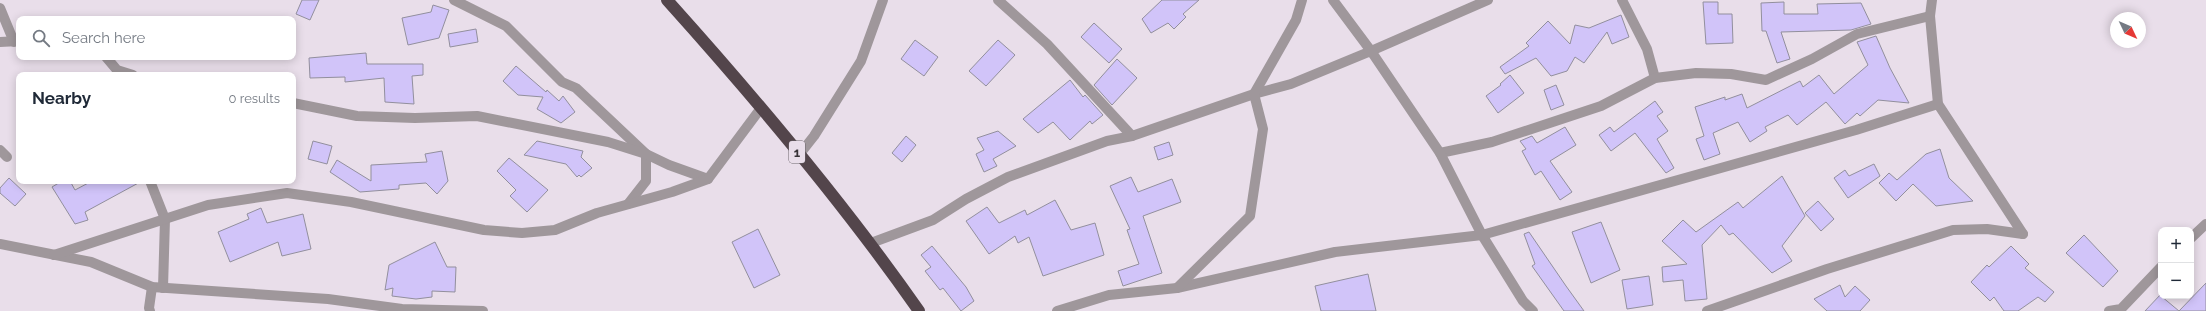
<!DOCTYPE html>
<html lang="en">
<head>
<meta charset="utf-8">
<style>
  :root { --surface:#fff; --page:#f2f2f3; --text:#1f2937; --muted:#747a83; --line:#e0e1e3 }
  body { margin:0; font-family:Raleway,sans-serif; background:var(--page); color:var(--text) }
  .controls { position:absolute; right:12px; bottom:12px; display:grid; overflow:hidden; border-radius:8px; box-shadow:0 2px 10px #0003 }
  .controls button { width:36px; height:36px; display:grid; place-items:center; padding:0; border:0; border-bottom:1px solid var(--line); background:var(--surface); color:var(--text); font:20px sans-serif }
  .compass { position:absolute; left:2110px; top:12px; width:36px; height:36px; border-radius:50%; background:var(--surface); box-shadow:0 2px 10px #0003; rotate:134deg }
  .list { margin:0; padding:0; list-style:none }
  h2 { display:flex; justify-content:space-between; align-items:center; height:52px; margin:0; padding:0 16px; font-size:17px }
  h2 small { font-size:13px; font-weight:400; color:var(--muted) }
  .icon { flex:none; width:22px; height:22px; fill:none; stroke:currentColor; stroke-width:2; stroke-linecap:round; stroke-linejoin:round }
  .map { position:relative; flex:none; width:2206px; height:311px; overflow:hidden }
  .search { position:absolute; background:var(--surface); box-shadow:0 2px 10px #0003; left:16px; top:16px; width:280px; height:44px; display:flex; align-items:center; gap:10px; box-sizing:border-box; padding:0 14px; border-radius:8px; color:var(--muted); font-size:15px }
  .panel { position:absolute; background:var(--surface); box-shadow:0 2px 10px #0003; left:16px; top:72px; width:280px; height:112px; border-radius:8px }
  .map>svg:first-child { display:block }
</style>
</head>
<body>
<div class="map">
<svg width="2206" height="311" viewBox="0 0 2206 311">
  <rect width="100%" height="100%" fill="#e9deea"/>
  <g fill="#d1c4f9" stroke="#928f9d">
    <path d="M302 0H319L310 20 296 14Z"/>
    <path d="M1162 0H1199L1183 14 1186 17 1174 29 1168 23 1151 33 1142 19Z"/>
    <path d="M1703 2H1718V14H1732L1733 43 1706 44Z"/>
    <path d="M1784 2V14H1818L1817 4 1861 3 1871 24 1851 30 1781 32 1790 59 1777 63 1766 31H1762L1761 3Z"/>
    <path d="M433 5 449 10 439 38 408 45 402 18 431 12Z"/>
    <path d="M1621 15 1629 37 1612 44 1607 32 1584 63 1575 57 1567 71 1551 76 1536 58 1505 74 1500 67 1529 46 1526 43 1548 21 1570 44 1575 25 1589 28Z"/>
    <path d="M1094 23 1122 49 1109 63 1081 37Z"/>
    <path d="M476 29 478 42 450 47 448 34Z"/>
    <path d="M1876 36 1890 68 1909 103 1878 100 1860 116 1857 113 1845 124 1826 102 1797 125 1788 115 1765 127 1767 131 1750 142 1738 122 1713 133 1720 154 1704 160 1696 139 1704 136 1695 107 1725 97V100L1742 94 1747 108 1800 81 1803 87 1819 75 1834 94 1868 65 1857 42Z"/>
    <path d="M915 40 938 57 924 76 901 59Z"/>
    <path d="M998 40 1015 55 986 86 969 71Z"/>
    <path d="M366 53 367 64H423V75L412 76 414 104 385 102 384 78 345 82V77L310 78 309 58Z"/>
    <path d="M1117 59 1137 78 1112 105 1094 85Z"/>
    <path d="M516 66 546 92 547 90 559 101 563 96 575 112 561 123 537 109 543 97 518 95 503 81Z"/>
    <path d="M1510 75 1524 93 1498 113 1486 96 1501 85 1500 84Z"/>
    <path d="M1070 80 1083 97 1085 95 1103 115 1092 124 1090 121 1070 140 1053 122 1038 133 1023 119Z"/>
    <path d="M1556 85 1564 105 1551 110 1544 90Z"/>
    <path d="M1655 101 1663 112 1657 116 1668 131 1657 139 1674 168 1666 173 1635 133 1611 151 1599 135 1610 127 1614 132Z"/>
    <path d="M1565 127 1576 145 1550 161 1572 192 1560 200 1541 171 1535 175 1522 151 1526 149 1520 141 1532 136 1537 143Z"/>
    <path d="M998 131 1016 146 993 159 997 166 984 172 976 154 984 150 977 138Z"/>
    <path d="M906 136 916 145 902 162 892 153Z"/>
    <path d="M313 141 332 146 327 164 308 159Z"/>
    <path d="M537 141 583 151 581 157 592 168 581 177 579 175 577 177 566 164 524 155Z"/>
    <path d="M1169 142 1173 155 1158 160 1154 147Z"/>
    <path d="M1940 149 1949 178 1973 201 1936 206 1913 184 1896 201 1879 183 1889 173 1897 180 1926 154Z"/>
    <path d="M442 151 448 181 437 194 426 183 399 185V189L360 192 330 172 337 160 371 181V165L427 162 425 154Z"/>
    <path d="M509 158 548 190 527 212 510 196 516 190 497 171Z"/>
    <path d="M1874 164 1880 176 1848 198 1834 178 1845 170 1849 176Z"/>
    <path d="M1782 176 1805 216 1782 246 1792 261 1772 273 1733 233 1729 235 1721 225 1702 245 1707 299 1685 301 1683 280 1663 282 1662 267 1687 264 1662 241 1683 220 1696 232 1738 202 1743 208Z"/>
    <path d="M1131 177 1138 192 1172 179 1181 202 1143 216 1162 273 1123 286 1118 271 1139 264 1127 230 1130 229 1110 186Z"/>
    <path d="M9 178 26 194 15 206 0 193V188Z"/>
    <path d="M62 181H70L75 190 92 181H142L85 212 88 220 75 224 52 187Z"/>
    <path d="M1055 200 1071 230 1095 223 1104 255 1043 276 1029 237 1018 243 1015 236 989 254 966 221 987 207 999 223 1025 210 1027 215Z"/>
    <path d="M1818 201 1834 219 1821 231 1805 213Z"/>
    <path d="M261 208 267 223 303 214 311 249 282 256 278 242 230 262 218 232 249 219 247 214Z"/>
    <path d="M1601 222 1620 270 1591 283 1572 232Z"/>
    <path d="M758 229 780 275 754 288 732 242Z"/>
    <path d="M1529 232 1566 286 1584 311H1564L1532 266 1535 264 1524 234Z"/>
    <path d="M2084 235 2118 271 2103 287 2066 253Z"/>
    <path d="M435 242 447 267H456L455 292 432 291V297L416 299 392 296 393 288 385 290 389 265Z"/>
    <path d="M932 246 966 287 974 301 961 311 943 288 940 290 925 271 931 267 921 255Z"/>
    <path d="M2011 246 2029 264 2025 268 2054 292 2045 302 2038 297 2018 311H2004L1994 297 1990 301 1971 282 1987 265 1989 267Z"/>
    <path d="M1368 274 1376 311H1321L1315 286Z"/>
    <path d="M1649 276 1653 305 1627 309 1622 280Z"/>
    <path d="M2206 283V311H2179Z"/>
    <path d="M1840 285 1845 297 1855 286 1870 300 1860 311H1827L1814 299Z"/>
    <path d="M2161 294V296L2179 311H2145Z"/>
  </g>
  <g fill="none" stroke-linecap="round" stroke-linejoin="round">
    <g stroke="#9f979b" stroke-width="10">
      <path d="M454 0 506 26 562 82 576 88 646 154V181L628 204"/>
      <path d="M998 0 1047 44 1132 136"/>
      <path d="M1333 0 1371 51 1488 0"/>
      <path d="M1622 0 1647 49 1655 78"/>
      <path d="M1932 0 1930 16 1938 104 2023 234"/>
      <path d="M0 8 14 42"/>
      <path d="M0 42 19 41"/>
      <path d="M106 57 117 70 133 75"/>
      <path d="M293 103 357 116 415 118 477 116 608 142 646 154 669 165 708 179"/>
      <path d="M0 150 7 157"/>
      <path d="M1440 153 1492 142 1601 106 1655 78 1696 73 1731 74 1766 80 1812 59 1857 34 1930 16"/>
      <path d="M799 155 814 136 861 61 883 0"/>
      <path d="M150 181 165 219 163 288"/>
      <path d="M2191 238 2206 224"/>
      <path d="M871 243 933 220 966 199 1008 177 1107 141 1132 136 1254 94 1291 84 1371 51 1440 153 1482 235 1523 301 1533 311"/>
      <path d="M0 244 91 262 152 287 328 299 402 309 483 311"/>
      <path d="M54 255 208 205 287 193 351 202 484 230 522 233 555 230 597 213 672 192 708 179 761 108"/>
      <path d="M1177 288 1335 252 1482 235 1856 130 1938 104"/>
      <path d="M150 311 149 308 152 287"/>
      <path d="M1057 311 1109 295 1177 288 1250 216 1263 129 1254 94 1296 20 1302 0"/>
      <path d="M1707 311 1827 269 1953 230 1987 229 2023 234"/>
      <path d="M2109 311 2121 309 2161 267"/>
    </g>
    <path stroke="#53454b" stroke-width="12" d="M667 0C756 99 843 202 919 311"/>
  </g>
  <g text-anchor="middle" stroke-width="3" stroke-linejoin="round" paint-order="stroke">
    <rect fill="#e9deea" stroke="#6d666d" stroke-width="1" x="789" y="141" width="16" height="22" rx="3"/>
    <g font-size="13" font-weight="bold" fill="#383338">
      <text x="797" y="157">1</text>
    </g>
  </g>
</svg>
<div class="controls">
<button>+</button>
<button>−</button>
</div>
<svg class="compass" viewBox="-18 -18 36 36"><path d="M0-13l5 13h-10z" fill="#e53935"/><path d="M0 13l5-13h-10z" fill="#747a83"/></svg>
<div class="search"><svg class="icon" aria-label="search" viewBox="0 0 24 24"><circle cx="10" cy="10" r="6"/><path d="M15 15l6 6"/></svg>Search here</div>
<section class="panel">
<h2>Nearby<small>0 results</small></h2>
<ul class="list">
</ul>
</section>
</div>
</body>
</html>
